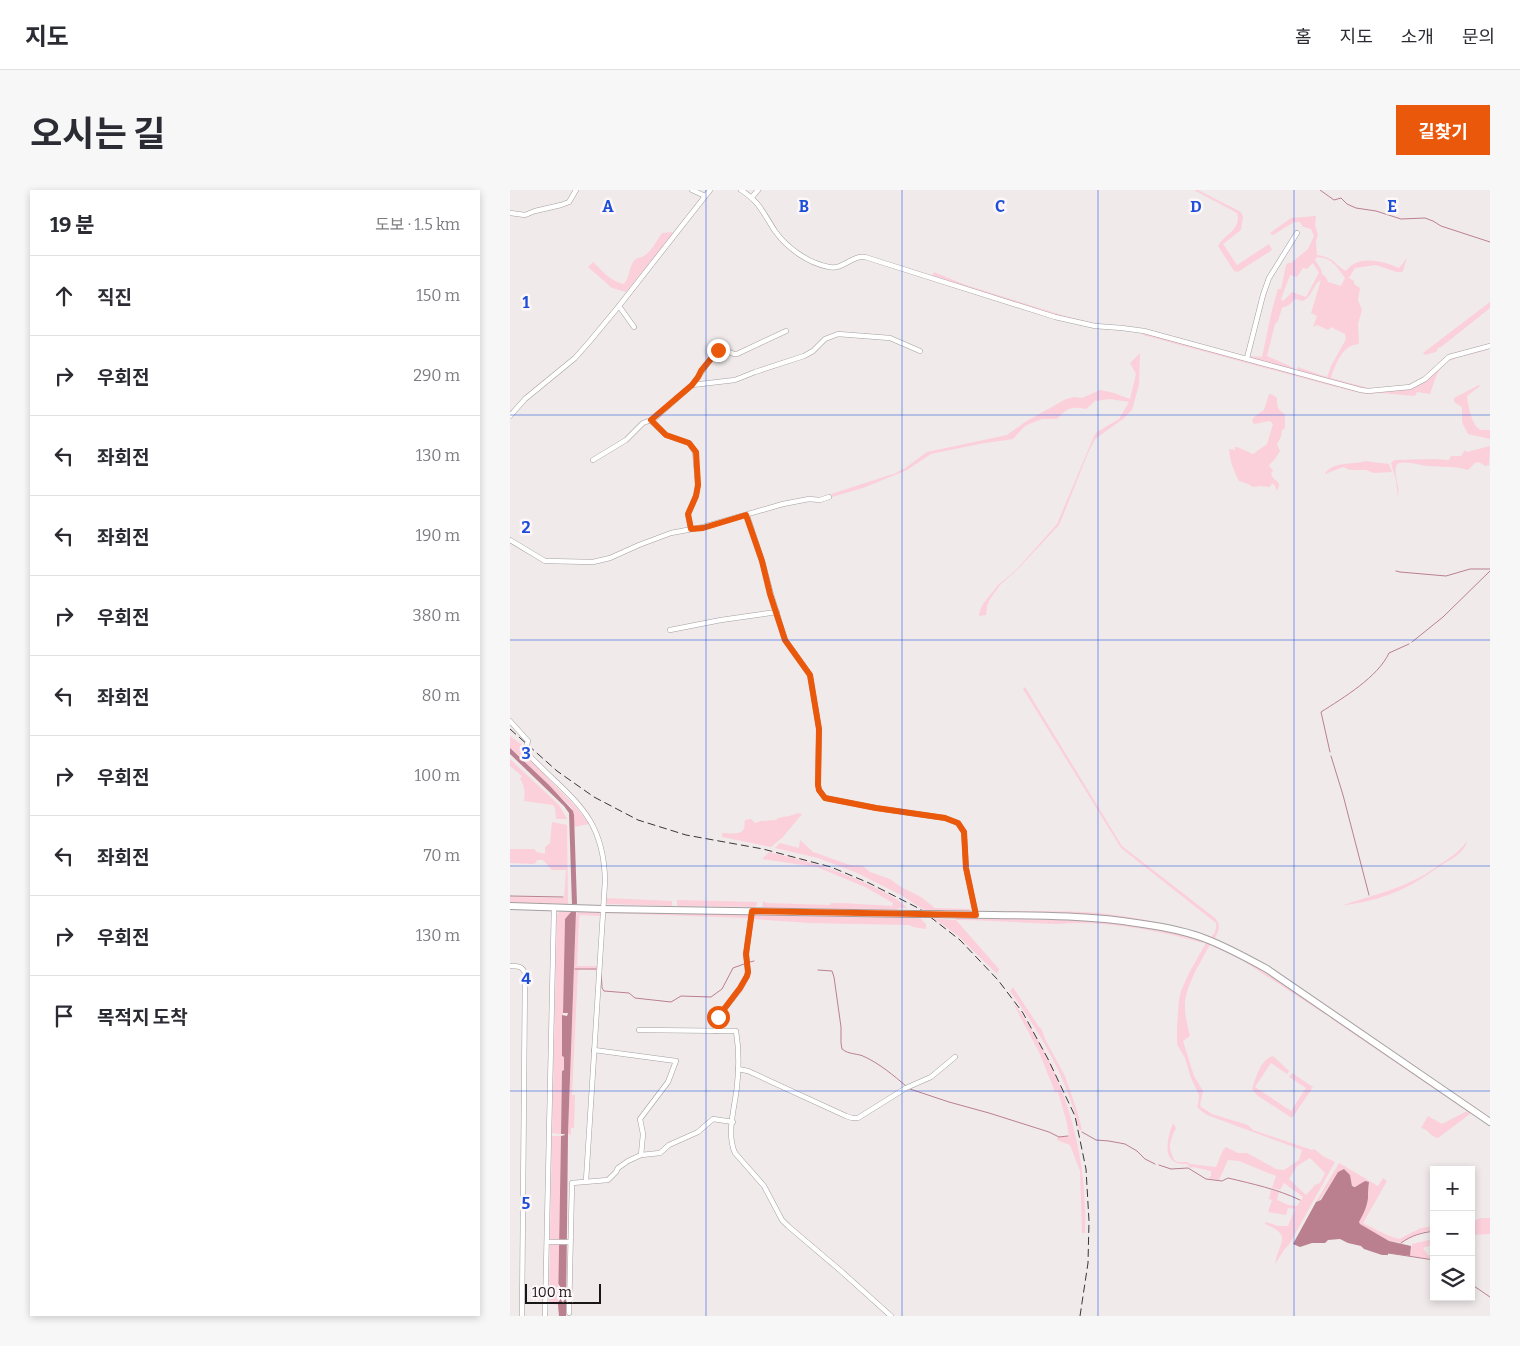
<!DOCTYPE html>
<html lang="ko">
<head>
<meta charset="utf-8">
<style>
  :root { --surface:#fff; --page:#f7f7f7; --text:#2b2b33; --muted:#7c7c81; --line:#e1e1e2; --accent:#ea580c }
  body { margin:0; font-family:Bitter,"Noto Sans KR",serif; background:var(--page); color:var(--text) }
  .controls { position:absolute; right:15px; bottom:15px; display:grid; overflow:hidden; border-radius:0px; box-shadow:0 2px 8px #0003 }
  .controls button { width:45px; height:45px; display:grid; place-items:center; padding:0; border:0; border-bottom:1px solid var(--line); background:var(--surface); color:var(--text); font:25px sans-serif }
  .scale { position:absolute; left:15px; bottom:12px; width:76px; box-sizing:border-box; padding-left:5px; border:2px solid #191617; border-top:0; font-size:14px; line-height:18px; white-space:nowrap; color:#191617; -webkit-text-stroke:4px #fef7f9; paint-order:stroke }
  .stop { position:absolute; width:15px; height:15px; margin:-11px; border:4px solid #ea580c; border-radius:50%; background:#fff }
  .stop.end { background:#ea580c; border-color:#fff; box-shadow:0 1px 5px #0008 }
  .list { margin:0; padding:0; list-style:none }
  h2 { display:flex; justify-content:space-between; align-items:center; height:65px; margin:0; padding:0 20px; font-size:21px }
  h2 small { font-size:16px; font-weight:400; color:var(--muted) }
  .list li { display:grid; grid-template-columns:32px 1fr auto; gap:15px; align-items:center; box-sizing:border-box; height:80px; padding:0 20px; border-top:1px solid var(--line) }
  .list b { display:block; font-size:19px; white-space:nowrap }
  .list em { font-size:16px; font-style:normal; color:var(--muted) }
  .icon { flex:none; width:28px; height:28px; fill:none; stroke:currentColor; stroke-width:2; stroke-linecap:round; stroke-linejoin:round }
  .map { position:relative; flex:none; width:980px; height:1126px; overflow:hidden; border-radius:0px }
  header { display:flex; align-items:center; gap:30px; box-sizing:border-box; height:70px; padding:0 25px; background:var(--surface); border-bottom:1px solid var(--line) }
  header strong { font-size:24px }
  nav { display:flex; gap:28px; margin-inline-start:auto; font-size:18px }
  .intro { display:flex; align-items:center; justify-content:space-between; box-sizing:border-box; height:120px; padding:0 30px }
  h1 { margin:0; font-size:35px }
  .button { padding:12px 22px; border-radius:0px; background:var(--accent); color:#fff; font-size:18px; font-weight:700 }
  main { display:flex; gap:30px; padding:0 30px }
  aside { flex:1; background:var(--surface); border-radius:0px; box-shadow:0 2px 8px #0003 }
  .map>svg:first-child { display:block }
</style>
</head>
<body>
<header>
<strong>지도</strong>
<nav><a>홈</a><a>지도</a><a>소개</a><a>문의</a></nav>
</header>
<div class="intro"><h1>오시는 길</h1><a class="button">길찾기</a></div>
<main>
<aside>
<h2>19 분<small>도보 · 1.5 km</small></h2>
<ul class="list">
<li><svg class="icon" aria-label="ahead" viewBox="0 0 24 24"><path d="M12 20V5M6 11l6-6 6 6"/></svg><div><b>직진</b></div><em>150 m</em></li>
<li><svg class="icon" aria-label="right" viewBox="0 0 24 24"><path d="M7 20v-9h11M14 6l5 5-5 5"/></svg><div><b>우회전</b></div><em>290 m</em></li>
<li><svg class="icon" aria-label="left" viewBox="0 0 24 24"><path d="M17 20v-9H6M10 6l-5 5 5 5"/></svg><div><b>좌회전</b></div><em>130 m</em></li>
<li><svg class="icon" aria-label="left" viewBox="0 0 24 24"><path d="M17 20v-9H6M10 6l-5 5 5 5"/></svg><div><b>좌회전</b></div><em>190 m</em></li>
<li><svg class="icon" aria-label="right" viewBox="0 0 24 24"><path d="M7 20v-9h11M14 6l5 5-5 5"/></svg><div><b>우회전</b></div><em>380 m</em></li>
<li><svg class="icon" aria-label="left" viewBox="0 0 24 24"><path d="M17 20v-9H6M10 6l-5 5 5 5"/></svg><div><b>좌회전</b></div><em>80 m</em></li>
<li><svg class="icon" aria-label="right" viewBox="0 0 24 24"><path d="M7 20v-9h11M14 6l5 5-5 5"/></svg><div><b>우회전</b></div><em>100 m</em></li>
<li><svg class="icon" aria-label="left" viewBox="0 0 24 24"><path d="M17 20v-9H6M10 6l-5 5 5 5"/></svg><div><b>좌회전</b></div><em>70 m</em></li>
<li><svg class="icon" aria-label="right" viewBox="0 0 24 24"><path d="M7 20v-9h11M14 6l5 5-5 5"/></svg><div><b>우회전</b></div><em>130 m</em></li>
<li><svg class="icon" aria-label="arrive" viewBox="0 0 24 24"><path d="M6 21V4h12l-3 4 3 4H6"/></svg><div><b>목적지 도착</b></div></li>
</ul>
</aside>
<div class="map">
<svg width="980" height="1126" viewBox="0 0 980 1126">
  <rect width="100%" height="100%" fill="#f0eaeb"/>
  <g fill="#fbd0da" fill-rule="evenodd">
    <path d="M684 0H688L731 22 733 27 731 40 713 54 727 75 759 54 762 60 728 82 724 81 708 56C715 44 732 39 727 23Z"/>
    <path d="M806 26 805 35 808 44 806 51 807 65C826 68 823 74 836 81 848 64 874 71 889 78L897 68 893 81 891 82H887L866 75 845 78 839 88 844 91V94L850 98 848 110 852 120 848 134 849 154C848 154 842 155 841 156 830 161 824 178 821 188L859 198 858 200 851 199 786 181 788 177 817 187 821 176 836 149 835 144 821 137 818 140 807 135 803 137 807 126 801 123 811 90C802 95 804 105 793 111L785 109 779 115 772 118 768 131 765 134 757 166 784 178V180L740 168 741 166 752 167 762 120 768 99H771L776 75 778 73H781L798 59 804 46 801 39 793 37 790 32H784L763 45 760 43 781 28ZM807 67C821 67 828 78 835 88L831 96 818 92 816 87 812 84 811 79 805 70ZM803 73 809 83 796 107 782 102 773 111 771 109 780 85 787 87 793 78 797 79Z"/>
    <path d="M161 42 163 43 116 102 102 98 78 77 83 72C93 81 99 91 114 94 120 87 118 79 124 71 127 67 130 68 134 66 142 61 147 50 152 43Z"/>
    <path d="M424 82 456 95 584 135 545 125 422 87Z"/>
    <path d="M980 112V118L931 157 928 158 926 162 915 165 913 163Z"/>
    <path d="M634 142 828 196 829 198 633 145Z"/>
    <path d="M980 158C975 161 968 162 962 164 930 171 930 175 920 204L907 202 905 206 871 203 854 204 830 198V196L859 203 903 198 913 193 937 170 943 168Z"/>
    <path d="M630 163 629 195 622 220 613 229 585 249 578 263 554 323 549 335 507 380 490 395 480 409 477 416 476 425 469 426 470 420 473 414 488 395 506 380 547 334 584 246 587 242 609 229 619 212 600 209 585 211 576 219C561 216 557 218 547 229H532L519 234 514 237 503 249 469 254 421 264 397 280 353 298 322 307 321 304 386 283 395 278 417 262 497 245 515 232 556 209 564 207 572 208 590 200 604 203 620 209 626 184 620 173Z"/>
    <path d="M969 195 970 196 957 206C958 215 962 237 971 240 972 240 979 240 980 240V249L958 244 952 232V217L944 212V208Z"/>
    <path d="M759 204 763 205 767 208C767 216 767 220 775 224V238L772 240 771 247 767 254 770 261 765 269 759 275 763 281 761 283C763 293 773 289 767 301L765 296 762 293 760 297 751 296 743 297 738 294 729 291C724 281 720 272 719 259L725 260V257H727L743 264 757 254 763 234 760 231 744 234 742 231 744 227 754 220Z"/>
    <path d="M980 256 979 275 975 276 969 272 965 273 958 280C945 276 932 277 918 276 907 275 898 270 887 274 882 284 891 295 888 307L886 290 881 273 884 270 923 269 939 270 941 266H951L955 260 957 262Z"/>
    <path d="M855 271 879 274 882 282 864 283 856 280H840L833 277 815 284V283C825 271 841 275 855 271Z"/>
    <path d="M515 497 612 656 705 728C712 736 708 742 704 750L636 731 609 727 479 723 473 721C512 722 551 720 589 723 627 727 665 735 701 747 705 744 707 737 706 733L611 658 513 499Z"/>
    <path d="M0 546 12 555 13 559 16 566 66 617 79 634 64 637V625L62 618 0 558Z"/>
    <path d="M0 569 49 615 57 629H46L45 618 43 615 14 611C15 601 15 597 10 589L12 586 0 576Z"/>
    <path d="M288 623 292 624 273 647 261 657 212 647V643C218 643 232 646 234 638 235 635 234 633 235 630L241 629 245 633 251 631 266 630 268 628 279 626Z"/>
    <path d="M42 632 57 635 58 714 0 713V707L54 708 56 680H42L33 670H27L26 673 23 674 0 673V659H24L27 662 35 664V657L40 653Z"/>
    <path d="M290 650 303 662 340 675 353 676 360 682 380 689 391 697 411 707 425 718 461 719 458 722 414 720 391 705 345 682 308 668 265 658 270 653 289 658Z"/>
    <path d="M957 651C955 662 942 669 933 674 917 685 902 696 883 703 867 710 848 713 831 716 862 705 897 698 925 678 937 669 948 664 957 651Z"/>
    <path d="M259 662C298 671 336 682 372 701 381 706 390 710 397 718H388L387 720 252 718 253 711 257 713 320 715 321 713C342 713 362 715 382 716L383 713 355 697 307 677 252 669Z"/>
    <path d="M97 708 162 711V716L97 714Z"/>
    <path d="M167 710 247 712V714L246 717 167 716Z"/>
    <path d="M67 720H90V726L70 725 69 728 67 776H87V780C80 781 75 778 68 780L62 905H65L64 938H61V945L58 944 66 729Z"/>
    <path d="M95 720 238 723V728L95 723Z"/>
    <path d="M53 721 61 722 55 729 52 866H54V880L52 881 51 944 42 943 47 725 49 722Z"/>
    <path d="M243 723 410 728 416 734V739L403 737 399 735 300 733 243 729Z"/>
    <path d="M423 728 445 730 446 728 576 730 650 739 694 751 693 753C651 741 608 733 565 733 558 733 552 734 545 734 512 733 480 730 446 730L489 779 487 784 447 745Z"/>
    <path d="M697 751 751 778 816 823V825L732 770 700 755C694 764 691 772 686 780 673 808 672 815 680 846L673 851 684 886 693 901 690 915 691 917 702 924 738 935 743 940 802 960 804 959 813 966 825 972 780 1053 774 1060 765 1074C768 1053 784 1046 755 1034L756 1032 768 1036H778L785 1019 778 1018 776 1025 758 1022 762 1010 759 1009 761 1000 769 1002 767 1010 778 1015 787 1016 793 1007 774 993 770 1000 762 998 766 986 729 971 718 970 709 990 698 988 701 986V981L683 977 680 978 677 974C673 974 668 974 665 972 652 966 659 943 663 933L666 938 663 944 660 954V959L664 970 668 972H677L680 974 706 977 713 960 716 957 728 963H737L766 979 774 980 789 970 792 960 697 925C682 914 689 920 689 905L681 888 675 868 667 854V837L669 810 671 801 679 783ZM800 968 815 983 810 993 805 995 796 1005 779 989 787 976Z"/>
    <path d="M503 797 529 837 531 838 536 851 555 886 568 924 572 940H569C558 889 530 843 500 801Z"/>
    <path d="M502 811C553 877 578 960 575 1043H572L570 981 560 955 547 950 548 947H558L559 946 557 933 548 902H545L529 862Z"/>
    <path d="M822 827 960 920V924L928 948C921 947 918 939 911 938L918 926 932 934 957 921 820 828Z"/>
    <path d="M763 866 779 881 777 884 761 873 745 897 781 921 796 898 779 887 782 883 803 897 782 928 748 906 742 899C746 888 750 870 763 866Z"/>
    <path d="M42 946H51L49 1050 40 1049Z"/>
    <path d="M829 973 868 996 873 988 877 991 853 1033 879 1046 889 1049 911 1038 924 1036V1040C911 1042 901 1045 891 1053L879 1051 850 1034 849 1032C854 1022 859 1012 857 1001L847 996H842L840 985 828 982 810 1010 806 1012Z"/>
    <path d="M971 1028H980V1044L961 1045V1039H964L961 1038V1032Z"/>
    <path d="M924 1049V1054L913 1058 918 1065 924 1066V1069L900 1066 902 1054Z"/>
    <path d="M49 1053 48 1115 39 1113 40 1054Z"/>
  </g>
  <g fill="#ba808f">
    <path d="M0 558 39 595 63 621 64 625 67 714 62 715 59 623 54 616 0 564Z"/>
    <path d="M61 722H66L58 944 56 1126H49L48 1115 51 946 55 945 54 944H51L52 881 54 880V867L52 866V825L57 826 58 823H53L55 729Z"/>
    <path d="M834 979 840 985 842 996 845 997 855 991 859 992C858 998 858 1003 858 1008 857 1017 853 1025 849 1032L850 1034 879 1051 901 1056 900 1066 878 1063V1065H872L854 1059 851 1056 838 1053 830 1049 818 1050 815 1053H802L790 1057 783 1054 806 1012 811 1010 828 982Z"/>
  </g>
  <g fill="none" stroke-linecap="round" stroke-linejoin="round">
    <g stroke="#ba808f" stroke-width="1">
      <path d="M810 0 824 10 831 8 837 14 846 18 866 21 891 29 915 28 923 31 931 36 980 52"/>
      <path d="M886 381 890 382 936 386 960 379H980"/>
      <path d="M902 452 933 427 980 381"/>
      <path d="M820 562 811 522C833 508 868 487 879 463L899 454"/>
      <path d="M821 566 833 605 859 705"/>
      <path d="M0 706 53 707"/>
      <path d="M240 772 244 771"/>
      <path d="M65 779H86"/>
      <path d="M91 780 92 798 94 801 119 803 125 808 161 812 171 806 201 807 212 799 223 778 234 774"/>
      <path d="M308 780 322 781 324 787 331 837V853L332 859C339 865 348 863 355 867 370 874 383 885 396 896"/>
      <path d="M400 899 439 912 479 923 539 942 549 947 558 946"/>
      <path d="M572 942 586 950 599 951 615 954 627 961 635 969 645 974"/>
      <path d="M649 975 661 979 678 978 696 989 712 991 718 988C743 994 767 999 790 1010"/>
      <path d="M961 1038H963"/>
      <path d="M891 1053C902 1045 911 1043 924 1041"/>
      <path d="M878 1063 924 1070"/>
      <path d="M961 1094 980 1107"/>
    </g>
    <defs>
      <g id="street">
        <path d="M182 0 195 6"/>
        <path d="M231 0C250 12 253 23 265 41 277 58 298 73 319 77 333 80 342 65 355 67L545 127 585 136 612 138 634 141 851 200 858 201 900 197 915 189 939 167 980 156"/>
        <path d="M242 7 248 0"/>
        <path d="M0 23 15 25 25 21 51 15 59 12 66 0"/>
        <path d="M109 116 124 137"/>
        <path d="M737 168 753 105 759 88 787 43"/>
        <path d="M182 195C192 183 199 169 210 158L224 164H227L276 141"/>
        <path d="M0 226 15 209 65 168 80 151 109 116 200 0"/>
        <path d="M141 231 156 245 179 253 185 262 188 295 186 306 178 325 181 339"/>
        <path d="M83 270 116 250 133 233 144 229 182 195 225 190 245 182 294 166 303 161 315 149 328 144 380 148 410 161"/>
        <path d="M237 325 252 371 261 404 275 450 300 485 309 539 308 595 309 600 315 608 366 618 435 628 448 633 454 642 456 678 466 725"/>
        <path d="M0 350 35 371 83 372 100 368 129 355 161 343 193 337 273 314 299 309 310 310 319 307"/>
        <path d="M160 440 211 430 267 422"/>
        <path d="M0 531 18 551 16 558 18 564C59 608 94 623 95 691L76 991"/>
        <path d="M0 776C8 776 13 776 15 784L12 1126"/>
        <path d="M129 840 226 841C229 859 229 878 227 896 225 917 216 943 225 963L254 996 272 1030 278 1036 331 1081 381 1126"/>
        <path d="M206 841 208 827 230 799 237 786 238 782 236 764 242 721"/>
        <path d="M84 860 166 871 158 892 130 929 133 944 131 965"/>
        <path d="M228 879 238 881 336 926 342 928H348L396 898 421 887 445 867"/>
        <path d="M37 1052H60"/>
        <path d="M59 1123 62 993 98 990 106 982 108 978 118 971 131 965 150 963 159 955 188 942 203 929 223 932"/>
        <path d="M35 1126 44 717"/>
      </g>
      <g id="secondary">
        <path d="M0 716 93 719 403 724"/>
        <path d="M429 724C497 726 566 723 633 734 654 737 676 741 696 749 717 757 737 768 757 779L980 932"/>
      </g>
    </defs>
    <use href="#street" stroke="#a49fa0" stroke-width="5.5"/>
    <use href="#secondary" stroke="#a49fa0" stroke-width="8"/>
    <use href="#street" stroke="#fff" stroke-width="4.5"/>
    <use href="#secondary" stroke="#fff" stroke-width="6"/>
    <path stroke="#393637" stroke-width="1" stroke-dasharray="8 4" stroke-linecap="butt" d="M0 539 47 581 84 607 128 630 176 645 253 659 321 677 359 693 410 719 450 750 488 790 513 823 538 869 565 926 576 979 579 1031 578 1073 570 1126"/>
    <defs>
      <path id="secondary-bridge" d="M403 724H429"/>
    </defs>
    <use href="#secondary-bridge" stroke="#a49fa0" stroke-width="8" stroke-linecap="butt"/>
    <use href="#secondary-bridge" stroke="#fff" stroke-width="6"/>
  </g>
  <g fill="none" stroke-linecap="round" stroke-linejoin="round">
    <path stroke="#ea580c" stroke-width="6" d="M208 827 230 798 237 786 238 782 236 764 242 721 466 725 456 678 454 642 448 633 435 628 366 618 315 608 309 600 308 595 309 539 300 485 275 450 260 404 252 371 236 325 193 338 181 339 178 324 186 306 188 295 186 262 179 253 156 245 141 230 182 195 188 187 191 181 208 160"/>
  </g>
  <path fill="none" stroke="#1d4ed8" stroke-width="1" stroke-opacity="0.55" d="M196 0V1126M392 0V1126M588 0V1126M784 0V1126M0 225H980M0 450H980M0 676H980M0 901H980"/>
  <g font-size="16" text-anchor="middle" font-weight="bold" fill="#1d4ed8" stroke="#fef7f9" stroke-width="5" stroke-linejoin="round" paint-order="stroke">
    <text x="98" y="22">A</text>
    <text x="294" y="22">B</text>
    <text x="490" y="22">C</text>
    <text x="686" y="22">D</text>
    <text x="882" y="22">E</text>
    <text x="16" y="118">1</text>
    <text x="16" y="343">2</text>
    <text x="16" y="569">3</text>
    <text x="16" y="794">4</text>
    <text x="16" y="1019">5</text>
  </g>
</svg>
<div class="controls">
<button>+</button>
<button>−</button>
<button><svg class="icon" aria-label="layers" viewBox="0 0 24 24"><path d="M12 4l9 5-9 5-9-5zM3 14l9 5 9-5"/></svg></button>
</div>
<div class="scale">100 m</div>
<div class="stop" style="left:208px;top:827px"></div>
<div class="stop end" style="left:208px;top:160px"></div>
</div>
</main>
</body>
</html>
